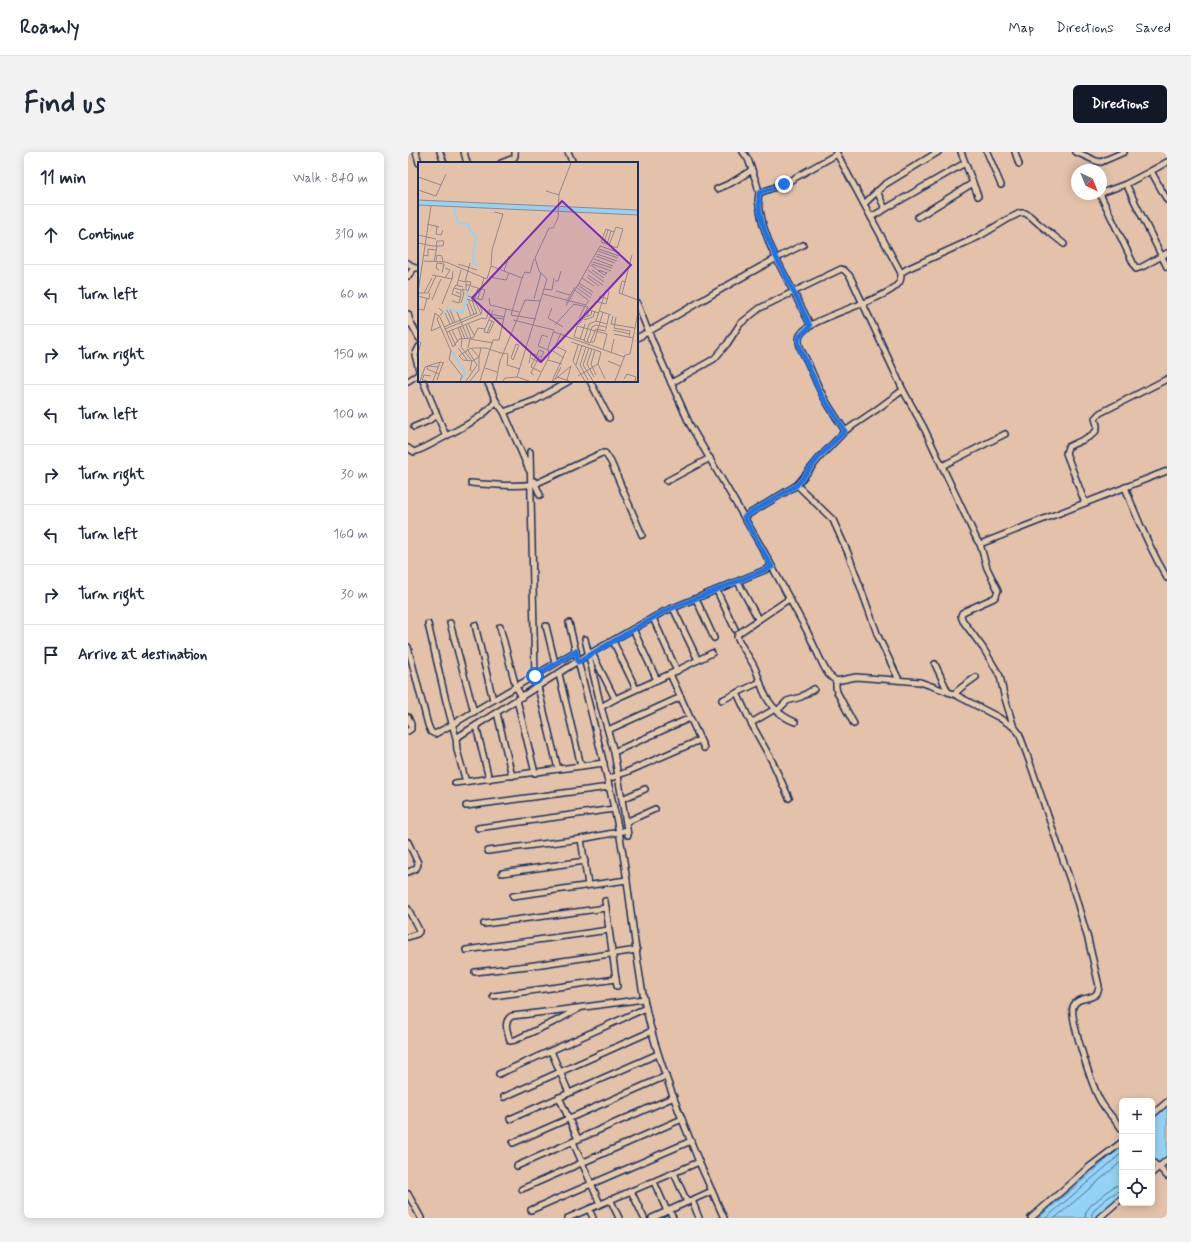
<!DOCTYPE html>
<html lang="en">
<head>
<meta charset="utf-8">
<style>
  :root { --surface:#fff; --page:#f2f2f3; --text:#1f2937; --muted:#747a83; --line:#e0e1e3; --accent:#111827 }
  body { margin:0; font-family:Mynerve,sans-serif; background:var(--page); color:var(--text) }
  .controls { position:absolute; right:12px; bottom:12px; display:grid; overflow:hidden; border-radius:6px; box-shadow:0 2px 10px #0003 }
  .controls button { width:36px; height:36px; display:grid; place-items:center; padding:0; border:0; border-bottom:1px solid var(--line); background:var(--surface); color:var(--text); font:20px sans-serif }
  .compass { position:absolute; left:663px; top:12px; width:36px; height:36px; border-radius:50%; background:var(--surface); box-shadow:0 2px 10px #0003; rotate:137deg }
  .stop { position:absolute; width:12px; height:12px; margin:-9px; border:3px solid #1a73e8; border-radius:50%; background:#fff }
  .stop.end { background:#1a73e8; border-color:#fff; box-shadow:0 1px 4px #0008 }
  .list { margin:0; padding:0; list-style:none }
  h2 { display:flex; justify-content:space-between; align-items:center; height:52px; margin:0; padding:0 16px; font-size:17px }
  h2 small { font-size:13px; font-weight:400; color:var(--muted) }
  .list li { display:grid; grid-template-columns:26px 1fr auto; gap:12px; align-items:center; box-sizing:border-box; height:60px; padding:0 16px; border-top:1px solid var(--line) }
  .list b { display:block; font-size:15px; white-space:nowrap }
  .list em { font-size:13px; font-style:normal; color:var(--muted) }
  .icon { flex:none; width:22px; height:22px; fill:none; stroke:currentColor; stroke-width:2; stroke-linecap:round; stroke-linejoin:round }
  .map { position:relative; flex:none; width:759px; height:1066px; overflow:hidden; border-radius:6px }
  header { display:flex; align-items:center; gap:24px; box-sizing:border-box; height:56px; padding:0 20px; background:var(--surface); border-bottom:1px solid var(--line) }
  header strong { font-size:19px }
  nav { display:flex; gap:22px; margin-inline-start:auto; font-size:14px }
  .intro { display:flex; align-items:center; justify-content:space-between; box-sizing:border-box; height:96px; padding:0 24px }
  h1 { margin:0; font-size:28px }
  .button { padding:10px 18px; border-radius:6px; background:var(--accent); color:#fff; font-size:14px; font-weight:700 }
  main { display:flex; gap:24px; padding:0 24px }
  aside { flex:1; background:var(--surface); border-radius:6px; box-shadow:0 2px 10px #0003 }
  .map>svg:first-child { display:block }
</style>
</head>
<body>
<header>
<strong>Roamly</strong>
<nav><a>Map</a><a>Directions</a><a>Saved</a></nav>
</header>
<div class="intro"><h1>Find us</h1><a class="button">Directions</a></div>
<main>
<aside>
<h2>11 min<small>Walk · 840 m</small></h2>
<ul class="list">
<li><svg class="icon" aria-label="ahead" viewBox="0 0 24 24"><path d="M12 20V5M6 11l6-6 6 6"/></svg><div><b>Continue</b></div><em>310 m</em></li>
<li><svg class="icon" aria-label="left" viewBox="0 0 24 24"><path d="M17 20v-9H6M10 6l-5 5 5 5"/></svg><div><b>Turn left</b></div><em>60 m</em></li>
<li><svg class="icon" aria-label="right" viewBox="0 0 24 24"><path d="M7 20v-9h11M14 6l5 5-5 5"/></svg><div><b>Turn right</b></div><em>150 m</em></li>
<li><svg class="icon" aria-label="left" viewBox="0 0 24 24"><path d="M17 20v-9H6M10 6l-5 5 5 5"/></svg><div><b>Turn left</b></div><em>100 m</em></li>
<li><svg class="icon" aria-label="right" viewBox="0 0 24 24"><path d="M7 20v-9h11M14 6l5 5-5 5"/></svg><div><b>Turn right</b></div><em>30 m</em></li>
<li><svg class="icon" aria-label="left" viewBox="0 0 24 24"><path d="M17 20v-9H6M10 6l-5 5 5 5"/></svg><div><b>Turn left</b></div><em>160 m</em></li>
<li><svg class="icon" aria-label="right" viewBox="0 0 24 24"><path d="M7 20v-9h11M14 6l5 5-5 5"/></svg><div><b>Turn right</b></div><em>30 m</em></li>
<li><svg class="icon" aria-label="arrive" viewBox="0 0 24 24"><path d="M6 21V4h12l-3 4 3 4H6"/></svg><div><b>Arrive at destination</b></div></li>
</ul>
</aside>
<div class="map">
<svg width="759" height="1066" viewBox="0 0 759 1066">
  <rect width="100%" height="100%" fill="#e4c2a9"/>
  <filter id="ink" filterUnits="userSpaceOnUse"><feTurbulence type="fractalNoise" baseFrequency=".025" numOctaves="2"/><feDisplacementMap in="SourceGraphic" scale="8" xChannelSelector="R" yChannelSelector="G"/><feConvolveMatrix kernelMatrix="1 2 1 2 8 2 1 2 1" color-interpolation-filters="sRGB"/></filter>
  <g filter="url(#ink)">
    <g fill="#94d3f5" stroke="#6491b9">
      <path d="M759 951V1015H751L744 1021V963Z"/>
      <path d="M714 989V1046L691 1066H624Z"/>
    </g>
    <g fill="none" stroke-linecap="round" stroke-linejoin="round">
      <g stroke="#4b719a" stroke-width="1">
        <path d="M630 1066 712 996"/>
        <path d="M638 1066 714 1001"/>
        <path d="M647 1066 714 1009"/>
        <path d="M677 1066 678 1060 683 1053 705 1035 714 1032"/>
        <path d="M684 1066C684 1063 683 1062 685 1060 689 1053 707 1039 714 1038"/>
      </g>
      <defs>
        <g id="minor">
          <path d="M8 0 11 11"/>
          <path d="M32 0 36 11"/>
          <path d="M56 0 59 11"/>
          <path d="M160 0 165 11"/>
          <path d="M335 0 340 7 349 32 351 41 350 48 355 73 362 93 368 106 403 174"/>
          <path d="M428 0 493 121"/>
          <path d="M553 0 570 44"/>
          <path d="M579 0 593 33"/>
          <path d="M607 0 611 12"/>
          <path d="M668 0 688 9 693 10 716 0"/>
          <path d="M759 10 743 19 759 48"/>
          <path d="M93 11 106 6 107 4V0"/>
          <path d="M743 19 718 32 696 40 693 42V44L728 117 734 115 759 101"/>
          <path d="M718 32 759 115"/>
          <path d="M309 37 323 31 344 18"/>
          <path d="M469 39 477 57"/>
          <path d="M351 41 376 32 429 2"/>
          <path d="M456 52 476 33 530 0"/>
          <path d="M463 65 557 11"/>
          <path d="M510 65 565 31"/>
          <path d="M0 111 6 116H11"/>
          <path d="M0 124 6 116"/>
          <path d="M229 151 240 179 282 273 354 396 399 479 415 513 420 522 428 529 448 525 512 530 546 542 590 565 607 576 611 581 622 611 667 743 680 787 691 834C690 852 670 841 665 855 662 868 685 937 693 950 699 960 707 968 714 977"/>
          <path d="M0 162 2 169 0 172"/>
          <path d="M2 169 11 186"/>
          <path d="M229 186C285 155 338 120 395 93"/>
          <path d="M11 195 7 203 11 218"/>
          <path d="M0 229 11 222"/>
          <path d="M15 229 38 284"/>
          <path d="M79 229 88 249 96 260 128 248 161 229"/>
          <path d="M182 229 201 266"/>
          <path d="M263 231 306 207 319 192 332 172 352 156 433 117 436 118 442 124 495 238 516 276 569 388 572 392 759 319"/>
          <path d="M96 260 121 318"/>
          <path d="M6 275 20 269 29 263"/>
          <path d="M437 279 468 258 495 238"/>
          <path d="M0 296 6 300C18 296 29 289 40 283 57 274 76 265 88 249"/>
          <path d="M122 300 127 524"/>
          <path d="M534 314 597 282"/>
          <path d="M126 329 132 343"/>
          <path d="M259 329 302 306"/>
          <path d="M63 331C84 333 106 335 127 332L194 301H197L203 310 234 383"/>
          <path d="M389 333 425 368 440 401 470 484 491 528"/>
          <path d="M717 335C729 367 742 397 759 426"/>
          <path d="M677 351 658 301 660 295C666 291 689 284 689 276 690 272 687 269 687 266L692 261 759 227"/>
          <path d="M336 365 389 333 412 305 437 279C429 266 420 254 413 240 408 230 404 220 399 209 396 203 390 195 391 187 392 166 475 151 490 132 493 129 493 126 493 121L499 117 570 85 600 67 612 61H617L622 64 631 72 656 92"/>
          <path d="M572 392 579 416 590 438 588 444 586 446 557 459 554 461 553 464 555 469 575 496 592 524 596 543 606 576"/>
          <path d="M330 430 349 465"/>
          <path d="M309 439 327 477"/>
          <path d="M288 447 306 486"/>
          <path d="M381 447 331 481 329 484C333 495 341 504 346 514 350 522 352 530 355 538 361 553 372 564 387 570"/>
          <path d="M265 456 290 508"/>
          <path d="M245 466 269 519"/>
          <path d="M42 471 66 560"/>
          <path d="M20 472 38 549 48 586"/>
          <path d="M67 473 85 548"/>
          <path d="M138 474 147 511"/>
          <path d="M92 475 108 535 114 545"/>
          <path d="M225 477 249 528"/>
          <path d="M177 487 193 555 206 600 220 683"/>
          <path d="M205 489 228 537"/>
          <path d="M0 495 20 573 23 580 27 582 45 572 168 499"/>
          <path d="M184 501 207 547"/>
          <path d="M527 512 540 540"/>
          <path d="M151 522 173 614"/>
          <path d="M262 522 296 596"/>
          <path d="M428 529V535L429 540 446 572"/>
          <path d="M130 535 150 617"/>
          <path d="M329 541 343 571"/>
          <path d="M546 542 554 535 568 525"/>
          <path d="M109 548 127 621"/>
          <path d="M314 548 352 530"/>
          <path d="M193 555 207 547 262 522 304 501"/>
          <path d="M367 557 343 571 364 609 381 646"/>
          <path d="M369 559 379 549 393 545 406 537"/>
          <path d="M89 561 104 624"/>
          <path d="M0 565 3 572V577L0 579"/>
          <path d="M68 574 81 627"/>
          <path d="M200 578 273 545"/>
          <path d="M206 600 282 566"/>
          <path d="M200 627 221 619 292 588"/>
          <path d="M58 630 49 598 48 586 181 502 255 460 364 415"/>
          <path d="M47 631 196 611"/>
          <path d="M214 647 237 637"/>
          <path d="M58 654 201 635"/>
          <path d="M218 670 247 657"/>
          <path d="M70 676 206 657"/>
          <path d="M173 687 180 733"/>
          <path d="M0 690 10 711C10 717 5 718 0 720"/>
          <path d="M80 699 173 687 211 680 219 678"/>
          <path d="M94 721 177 709"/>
          <path d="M105 744 219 728"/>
          <path d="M197 749 209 834"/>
          <path d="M0 757 11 778V780L9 782 0 785"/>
          <path d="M76 772 198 756"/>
          <path d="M58 798 201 778"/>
          <path d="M67 820 120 814 229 798"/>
          <path d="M85 844 208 827"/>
          <path d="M172 856 148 869 107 888 102 889C100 880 94 870 104 864 148 859 192 853 236 847"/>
          <path d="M143 899 161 941"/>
          <path d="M91 922 238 856"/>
          <path d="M96 945 244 879"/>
          <path d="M151 945 170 987"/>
          <path d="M744 963 759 950"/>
          <path d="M102 967 250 902"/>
          <path d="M165 990 192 1052"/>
          <path d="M105 991 258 924"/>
          <path d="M291 1010 316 1066"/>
          <path d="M744 1010 751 1015 759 1024"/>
          <path d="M109 1014 266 945"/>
          <path d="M266 1021 279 1050"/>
          <path d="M744 1021 759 1008"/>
          <path d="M246 1030 259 1059"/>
          <path d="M114 1037 274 967"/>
          <path d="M223 1039 236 1066"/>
          <path d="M0 1042 13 1066"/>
          <path d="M202 1047 211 1066"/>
          <path d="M284 1048 291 1066"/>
          <path d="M181 1057 185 1066"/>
          <path d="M123 1058 283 989"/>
          <path d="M261 1058 265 1066"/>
          <path d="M160 1066 291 1010C270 957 247 903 236 847 225 792 222 735 211 680 197 609 177 541 161 471"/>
          <path d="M244 1066 304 1039"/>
          <path d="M623 1066 680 1016 714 990"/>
          <path d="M691 1066 714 1046"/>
        </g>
      </defs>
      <use href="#minor" stroke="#1b2f5e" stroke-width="8"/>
      <use href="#minor" stroke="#e6caad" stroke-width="5"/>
    </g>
  </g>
  <g fill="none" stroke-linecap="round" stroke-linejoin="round" filter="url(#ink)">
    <path stroke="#1a73e8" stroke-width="5" d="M127 524 168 499 170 510 255 460 364 415 336 365 389 333 412 304 437 279 413 242 393 198 390 190 391 185 402 174C395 158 387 143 379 127 367 103 348 69 351 41L376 32"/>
  </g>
  <g transform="translate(10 10)">
    <rect width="220" height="220" fill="#e4c2a9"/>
    <path d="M0 38 220 48V53L0 43Z" fill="#94d3f5"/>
    <path fill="none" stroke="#94d3f5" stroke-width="2" d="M36 46 40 61 50 62 52 69 58 74 55 94 56 102 60 104M25 151 30 147 45 150 50 130M34 189 47 211 44 217"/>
    <path fill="none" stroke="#94878b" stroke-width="1" d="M0 15 23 23 18 34 0 28M23 23 28 12M128 29 141 33M0 38 220 48M0 43 220 53M9 62 21 65M19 64 18 72 23 73 25 68M0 73 18 77M183 80 199 86 205 67 198 65 191 83M183 80 188 67 196 70M0 81 15 84H25L26 79H19L18 84M186 81 190 68M189 82 193 69M181 87 201 94M180 89 200 96M179 92 199 99M6 93 10 94V87L18 88M214 93 204 132 220 138M178 94 197 101M176 97 195 104M6 99 28 100 69 117 73 104 104 116 93 153 118 157M18 99 19 93 24 94 25 100M16 100 19 84M175 100 194 106M40 102 59 108M174 102 193 109M173 103 186 113 189 111 180 108M73 104 74 88 85 52 76 50M21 108 18 106 19 101 26 102 24 111M170 108 186 120M174 108 186 116M86 109 91 94M14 113 34 117 35 109M170 113 185 123M71 115 88 118 91 111M169 115 181 124M27 116 32 108 27 106M104 116 107 110 112 111 116 97M164 116 176 124M40 118 47 120 52 101M137 119H140L143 109M161 121 175 130M39 123 43 108M48 123V119L53 120 50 129 48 128V123H52L53 124 67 128 64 138 57 136M160 123 174 133M158 125 173 136M36 126 34 132 42 135M126 127 134 128 136 116M157 128 170 138M188 128 191 130 188 142 180 140 182 134 189 137M138 129 152 133M0 130 13 44M0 131H10L18 114M6 131 14 116M43 131V128L36 126 38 123 45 125M125 132 168 143 171 138M204 132 201 131 204 119 208 120M0 134 11 137 12 131M50 134 57 136 60 126M60 136 66 116M71 136 72 143 101 150M50 137 56 152M116 137 123 111M14 138 23 117M54 138 59 152M34 139 41 141 43 132 38 130M57 139 63 152M43 141 46 131 44 127 47 128M148 141 157 125M24 142 34 117M49 142 53 154M155 142 170 145 163 158M148 144 182 84 202 91M21 146 25 150 19 157 33 189 31 197 44 214 42 219M134 146 130 156 145 165M0 147 6 148 9 136M29 148 35 161M32 148 37 160M181 149 193 153M39 150 50 177M27 151 32 162M73 152 86 155M21 154 17 151 13 169 22 165M195 154 193 162 217 166M22 155 35 185 41 177 55 176 60 166 67 167 75 148M72 155 86 157M169 155 171 148 181 151M198 155 196 166 212 169 211 175M161 156 167 144M95 158 136 168 130 186 131 195 119 219M166 158 175 155 177 149M178 159 188 128M50 161 56 173M48 163 53 176M137 163 156 142M160 163 167 155 173 153 174 148M26 165 59 151M42 165 47 177M40 166 44 177 43 186M27 167 63 152 64 149 61 141 49 137M67 167 66 170 71 171 76 160 71 158M188 167 191 153M34 168 40 180M195 168 212 172M31 169 38 184M29 170 64 156 68 157 72 147M136 170 206 195M69 171 74 159M196 172 215 176M130 175 124 173 120 184 130 188M162 177 167 162M0 178 3 181 0 191M166 178 156 175 159 164 189 172 185 188M166 179 171 162 178 159 189 162M166 179 172 181 178 167 188 169M153 180 183 190 180 202 160 214M169 180 174 165 178 163 188 165M173 180H176L185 150M98 182 101 183 95 198 93 196ZM160 183 155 199 167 219M137 185 143 171M168 185 162 203 170 218M40 186 50 199M44 186 54 199 52 208 55 210M50 186 52 177 75 181M54 186H68L86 192M171 186 165 203 175 219M174 187 169 202 176 215M177 188 173 202 178 213M132 189 137 184 148 189 134 219M135 189 146 196M86 191 90 192 89 203 102 207M193 191 196 177M119 193 121 188 126 190 123 195M113 196 121 200 124 195 121 194 119 199 113 211 116 213M130 198 144 202M190 199 202 204M111 201 113 191 119 193 114 202M114 202 113 205 123 210M180 202 187 217M158 203 164 183M20 205 10 204 9 207 21 212M67 206 79 210M99 215 129 117 121 109 117 96 131 66H135L140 56 141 32 153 1M139 215 151 219M137 217 143 205M206 217 209 212 218 215 217 219M19 218 25 201M2 219 7 205 22 200M9 219 4 218 6 213 13 214M15 219 22 200 26 201M48 219 59 203 49 187M52 219 61 208V195L53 186 41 194 45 198 54 199 61 195 63 186M62 219 75 178H81L88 147M78 219 82 199 107 138 123 139M85 219 87 216 99 215 111 219M135 219 153 204 149 218M197 219 207 193 212 192 220 150"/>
    <path fill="#7b2cbf" fill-opacity="0.15" stroke="#7b2cbf" stroke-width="2" d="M144 39 213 103 123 200 54 136Z"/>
    <rect width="220" height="220" fill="none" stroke="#1b2f5e" stroke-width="2"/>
  </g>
</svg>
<div class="controls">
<button>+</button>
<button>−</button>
<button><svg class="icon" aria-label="locate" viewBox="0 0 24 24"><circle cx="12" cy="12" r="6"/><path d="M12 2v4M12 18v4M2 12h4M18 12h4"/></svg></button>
</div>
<svg class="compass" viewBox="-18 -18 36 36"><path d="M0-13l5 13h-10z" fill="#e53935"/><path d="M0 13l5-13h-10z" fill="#747a83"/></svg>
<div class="stop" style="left:127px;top:524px"></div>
<div class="stop end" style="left:376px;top:32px"></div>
</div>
</main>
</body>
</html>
